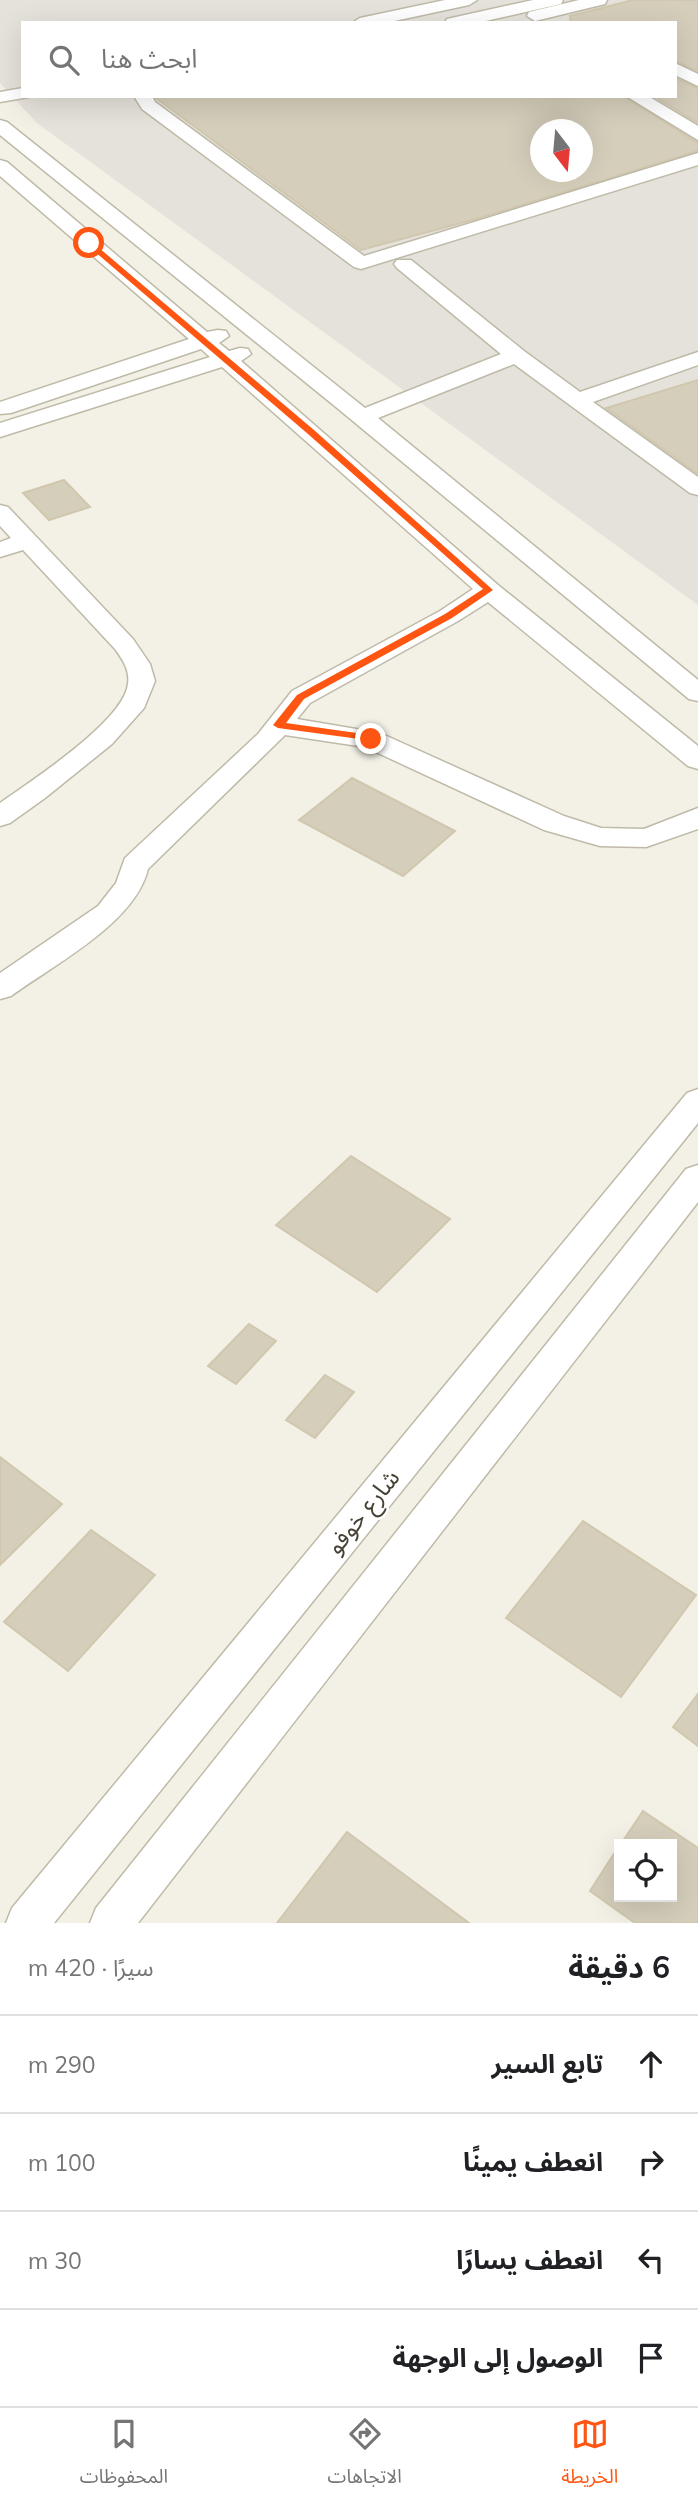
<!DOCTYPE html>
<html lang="ar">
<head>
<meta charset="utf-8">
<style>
  :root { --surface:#fff; --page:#f6f6f6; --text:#202124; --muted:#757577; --line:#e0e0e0; --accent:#fe5612 }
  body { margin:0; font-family:Mulish,"Noto Sans Arabic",sans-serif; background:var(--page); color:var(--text); direction:rtl }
  .controls { position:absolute; right:21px; bottom:21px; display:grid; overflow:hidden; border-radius:0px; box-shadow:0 7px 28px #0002 }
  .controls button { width:63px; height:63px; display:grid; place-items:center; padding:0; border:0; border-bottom:2px solid var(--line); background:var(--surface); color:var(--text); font:35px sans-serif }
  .compass { position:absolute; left:530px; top:119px; width:63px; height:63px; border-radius:50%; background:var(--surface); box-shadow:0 7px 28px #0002; rotate:164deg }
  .stop { position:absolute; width:21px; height:21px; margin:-16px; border:5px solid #fe5612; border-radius:50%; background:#fff }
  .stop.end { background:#fe5612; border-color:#fff; box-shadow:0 2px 7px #0008 }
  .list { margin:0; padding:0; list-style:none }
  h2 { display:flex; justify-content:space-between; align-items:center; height:91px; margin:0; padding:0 28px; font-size:30px }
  h2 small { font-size:23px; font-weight:400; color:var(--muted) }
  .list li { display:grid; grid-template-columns:46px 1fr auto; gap:21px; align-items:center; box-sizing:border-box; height:98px; padding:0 28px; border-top:2px solid var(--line) }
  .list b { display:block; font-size:26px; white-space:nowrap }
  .list em { font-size:23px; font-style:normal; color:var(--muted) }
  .icon { flex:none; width:38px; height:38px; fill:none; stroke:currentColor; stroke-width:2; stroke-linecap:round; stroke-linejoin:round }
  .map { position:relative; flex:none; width:698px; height:1923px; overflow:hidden; direction:ltr }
  .search { position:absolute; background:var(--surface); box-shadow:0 7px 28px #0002; left:21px; right:21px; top:21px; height:77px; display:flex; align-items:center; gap:18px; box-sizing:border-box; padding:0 24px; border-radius:0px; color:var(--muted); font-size:26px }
  .sheet { height:483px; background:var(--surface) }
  nav { display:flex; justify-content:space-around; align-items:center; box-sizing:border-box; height:98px; border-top:2px solid var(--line); background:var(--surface); font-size:19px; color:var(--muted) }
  nav a { display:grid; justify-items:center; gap:4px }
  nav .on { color:var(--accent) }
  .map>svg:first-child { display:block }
</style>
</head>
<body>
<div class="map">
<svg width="698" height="1923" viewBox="0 0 698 1923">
  <rect width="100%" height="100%" fill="#f3f1e6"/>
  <path fill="#e5e2db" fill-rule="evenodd" d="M0 0H698V605L37 123 0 83ZM23 23H675V96H23ZM540 130H582V172H540Z"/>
  <g fill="#d5cebb" stroke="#d0c7ae" stroke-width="2" fill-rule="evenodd">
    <path d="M633 0H698V71L675 61V23H571L570 16Z"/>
    <path d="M675 78 698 88V123L654 96H675Z"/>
    <path d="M165 96H623L698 143V151L480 218 361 250 156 98ZM541 130H583V172H541Z"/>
    <path d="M698 380V474L606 408Z"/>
    <path d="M64 480 90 507 49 520 23 493Z"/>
    <path d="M352 778 455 831 403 876 299 820Z"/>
    <path d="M351 1156 450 1219 377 1292 276 1225Z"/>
    <path d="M249 1324 276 1341 236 1384 208 1366Z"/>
    <path d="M325 1375 354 1392 315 1438 286 1420Z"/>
    <path d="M0 1457 62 1504 0 1565Z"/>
    <path d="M583 1521 696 1595 621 1697 506 1618Z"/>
    <path d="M91 1530 155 1575 68 1671 4 1622Z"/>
    <path d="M698 1694V1746L673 1727Z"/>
    <path d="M643 1811 698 1848V1923H635L590 1891 619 1846V1897H672V1844H621Z"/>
    <path d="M347 1832 469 1923H277Z"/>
  </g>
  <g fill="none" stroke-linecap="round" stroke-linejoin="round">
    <defs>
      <g id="minor">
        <path d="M445 0H477L469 5 385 23H352L360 18Z"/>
        <path d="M533 0H563L561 4 477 23H445L447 19Z"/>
        <path d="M579 0H607L605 4 535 21 527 16 529 12Z"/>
        <path d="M675 63 698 74V86L675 75Z"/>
        <path d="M23 88V96L29 97 0 102V92Z"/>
        <path d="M134 96H152L155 102 364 256 698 153V165L361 269 354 267 142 109Z"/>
        <path d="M626 96H648L698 126V140Z"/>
        <path d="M0 120 7 122 365 408 501 354 397 268 394 264 397 260H411L524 351 580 392 698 352V365L593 402 698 477V495L690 493 514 364 378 418 698 680V701L689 699 336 407 0 135Z"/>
        <path d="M0 160 7 162 207 332 218 330 226 331 229 336 219 343 229 351 240 348 248 349 251 354 241 361 498 585 698 746V769L688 766 488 602 458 621 310 703 297 719 380 733 564 816 601 828 644 829 698 808V829L646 847 600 846 544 830 365 747 285 735 148 869C135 923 55 964 11 996L0 999V973L98 906 116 883 125 858 258 734 292 691 440 611 473 589 222 367 0 437V423L210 357 201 349 11 413 0 414V402L189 339 0 176Z"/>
        <path d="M0 505 8 507 133 639 150 664 155 681 144 708 112 744 45 798 10 823 0 826V803C31 781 124 721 128 684 130 670 123 660 115 649L23 550 0 557V542L11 538 0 526Z"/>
        <path d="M698 1089V1123L54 1923H6L12 1908 687 1093Z"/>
        <path d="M698 1165V1202L138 1923H90L96 1908 686 1169Z"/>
      </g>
    </defs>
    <use href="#minor" stroke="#bfbaa8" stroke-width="3"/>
    <use href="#minor" fill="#fff" fill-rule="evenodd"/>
  </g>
  <path fill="#fe5612" d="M87 242H92L314 430 493 590 452 618 304 699 286 723 371 735 376 739 374 741 278 728 273 725 297 695 445 614 483 589 308 434 87 245Z"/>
  <g text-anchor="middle" stroke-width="5" stroke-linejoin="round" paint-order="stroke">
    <g font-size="24" fill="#464235" stroke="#fff">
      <text transform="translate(363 1512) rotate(-51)" y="8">شارع خوفو</text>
    </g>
  </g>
</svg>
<div class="controls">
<button><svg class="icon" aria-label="locate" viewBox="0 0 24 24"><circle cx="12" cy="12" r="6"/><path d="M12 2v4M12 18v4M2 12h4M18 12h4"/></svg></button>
</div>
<svg class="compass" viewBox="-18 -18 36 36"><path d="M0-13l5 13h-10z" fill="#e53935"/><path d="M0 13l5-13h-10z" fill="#757577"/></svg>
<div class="stop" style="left:89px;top:243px"></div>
<div class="stop end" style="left:371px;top:739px"></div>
<div class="search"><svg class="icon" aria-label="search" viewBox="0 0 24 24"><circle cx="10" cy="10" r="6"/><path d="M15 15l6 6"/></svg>ابحث هنا</div>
</div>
<section class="sheet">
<h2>6 دقيقة<small>سيرًا · 420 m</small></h2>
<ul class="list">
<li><svg class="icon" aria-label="ahead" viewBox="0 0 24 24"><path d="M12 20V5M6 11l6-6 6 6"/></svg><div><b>تابع السير</b></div><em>290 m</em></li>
<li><svg class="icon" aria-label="right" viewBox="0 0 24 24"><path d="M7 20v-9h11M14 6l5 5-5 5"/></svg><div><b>انعطف يمينًا</b></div><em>100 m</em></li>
<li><svg class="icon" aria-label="left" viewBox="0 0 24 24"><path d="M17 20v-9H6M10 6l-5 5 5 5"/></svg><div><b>انعطف يسارًا</b></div><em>30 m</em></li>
<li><svg class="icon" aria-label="arrive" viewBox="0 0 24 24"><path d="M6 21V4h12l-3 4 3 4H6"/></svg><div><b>الوصول إلى الوجهة</b></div></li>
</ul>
</section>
<nav>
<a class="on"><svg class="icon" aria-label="map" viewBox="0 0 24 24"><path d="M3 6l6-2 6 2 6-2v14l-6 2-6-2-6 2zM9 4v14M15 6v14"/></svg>الخريطة</a>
<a><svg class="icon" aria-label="directions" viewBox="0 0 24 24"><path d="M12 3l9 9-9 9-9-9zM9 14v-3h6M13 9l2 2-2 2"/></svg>الاتجاهات</a>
<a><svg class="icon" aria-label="saved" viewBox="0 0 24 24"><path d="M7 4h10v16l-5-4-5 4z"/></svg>المحفوظات</a>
</nav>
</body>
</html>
